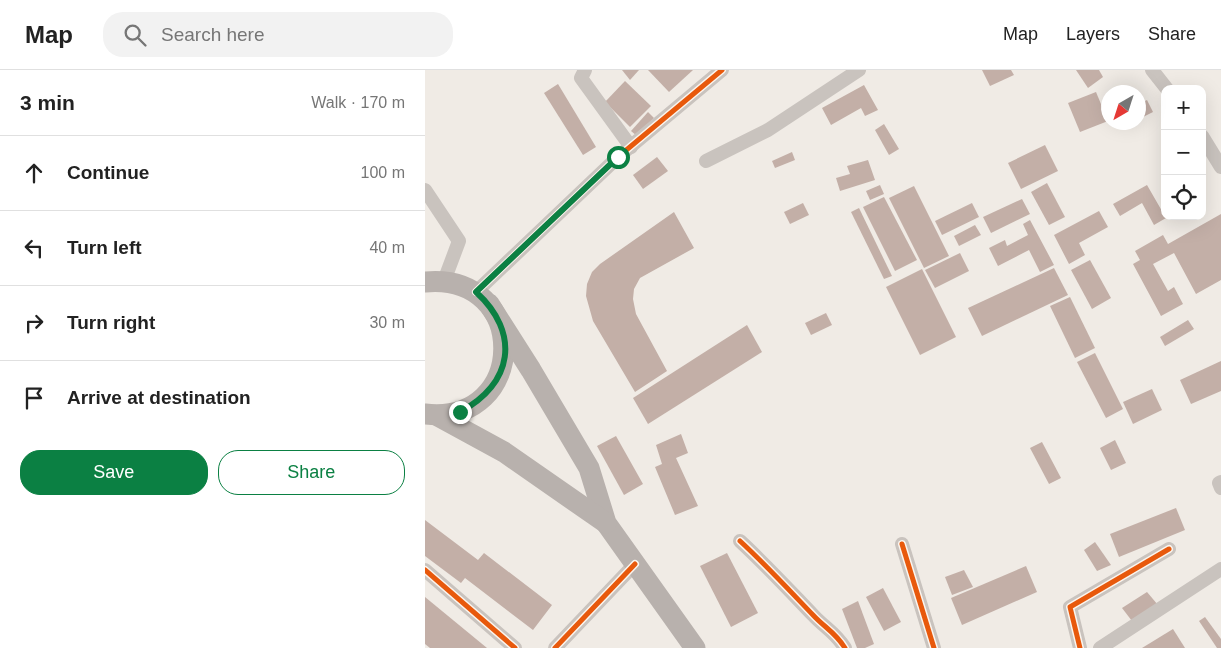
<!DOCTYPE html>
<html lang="en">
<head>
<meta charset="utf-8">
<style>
  :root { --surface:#fff; --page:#f2f2f2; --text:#222; --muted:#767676; --line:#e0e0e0; --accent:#0b8043 }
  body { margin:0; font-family:Arial,sans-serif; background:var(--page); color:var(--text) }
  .controls { position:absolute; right:15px; top:15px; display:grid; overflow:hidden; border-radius:10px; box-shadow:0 5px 20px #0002 }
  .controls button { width:45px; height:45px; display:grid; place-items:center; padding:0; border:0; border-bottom:1px solid var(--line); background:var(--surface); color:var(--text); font:25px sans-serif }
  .compass { position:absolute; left:676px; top:15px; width:45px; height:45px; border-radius:50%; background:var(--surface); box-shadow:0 5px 20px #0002; rotate:219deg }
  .stop { position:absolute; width:15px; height:15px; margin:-11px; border:4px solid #0b8043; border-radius:50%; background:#fff }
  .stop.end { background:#0b8043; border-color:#fff; box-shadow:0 1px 5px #0008 }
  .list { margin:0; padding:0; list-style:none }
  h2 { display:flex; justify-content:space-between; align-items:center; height:65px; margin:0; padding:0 20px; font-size:21px }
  h2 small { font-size:16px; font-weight:400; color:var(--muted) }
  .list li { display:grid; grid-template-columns:32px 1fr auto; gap:15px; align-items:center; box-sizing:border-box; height:75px; padding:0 20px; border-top:1px solid var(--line) }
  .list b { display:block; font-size:19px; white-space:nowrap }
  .list em { font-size:16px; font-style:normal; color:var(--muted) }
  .actions { display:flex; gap:10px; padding:15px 20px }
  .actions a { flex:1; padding:11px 0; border:1px solid var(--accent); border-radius:20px; text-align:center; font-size:18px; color:var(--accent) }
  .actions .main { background:var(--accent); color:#fff }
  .icon { flex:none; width:28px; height:28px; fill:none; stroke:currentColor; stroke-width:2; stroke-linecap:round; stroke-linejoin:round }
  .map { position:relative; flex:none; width:796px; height:578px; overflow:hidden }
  header { display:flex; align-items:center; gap:30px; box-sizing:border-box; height:70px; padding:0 25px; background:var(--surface); border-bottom:1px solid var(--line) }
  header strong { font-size:24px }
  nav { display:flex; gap:28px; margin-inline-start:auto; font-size:18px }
  .search { width:350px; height:45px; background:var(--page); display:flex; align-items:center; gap:12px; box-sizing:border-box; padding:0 18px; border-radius:20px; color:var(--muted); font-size:19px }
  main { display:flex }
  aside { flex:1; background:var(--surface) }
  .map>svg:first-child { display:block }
</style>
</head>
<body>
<header>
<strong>Map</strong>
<div class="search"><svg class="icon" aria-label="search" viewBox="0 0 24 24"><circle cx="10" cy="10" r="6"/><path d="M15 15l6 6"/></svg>Search here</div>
<nav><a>Map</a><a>Layers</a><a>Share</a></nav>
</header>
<main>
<aside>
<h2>3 min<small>Walk · 170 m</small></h2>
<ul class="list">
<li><svg class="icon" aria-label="ahead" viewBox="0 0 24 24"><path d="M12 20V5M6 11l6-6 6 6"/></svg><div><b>Continue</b></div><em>100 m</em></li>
<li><svg class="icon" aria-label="left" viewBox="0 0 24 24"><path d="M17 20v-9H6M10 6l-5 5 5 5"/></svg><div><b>Turn left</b></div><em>40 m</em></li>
<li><svg class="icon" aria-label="right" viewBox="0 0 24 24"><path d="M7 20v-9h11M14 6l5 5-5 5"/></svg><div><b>Turn right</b></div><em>30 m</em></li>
<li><svg class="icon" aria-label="arrive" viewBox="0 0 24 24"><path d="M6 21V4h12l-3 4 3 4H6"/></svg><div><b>Arrive at destination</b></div></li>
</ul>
<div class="actions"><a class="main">Save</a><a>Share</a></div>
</aside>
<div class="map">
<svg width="796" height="578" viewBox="0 0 796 578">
  <rect width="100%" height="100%" fill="#f0ebe5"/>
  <g fill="#c3afa7">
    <path d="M197 0H214L205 10Z"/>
    <path d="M223 0H268L244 22Z"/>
    <path d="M557 0H586L589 5 565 16Z"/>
    <path d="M651 0H674L678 7 663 18Z"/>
    <path d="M200 11 226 36 205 57 180 32Z"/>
    <path d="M133 14 171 77 158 85 119 23Z"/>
    <path d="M439 15 453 40 440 46 436 38 406 55 397 38Z"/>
    <path d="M671 22 683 51 655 62 643 33Z"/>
    <path d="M722 30 728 42 714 49V34Z"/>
    <path d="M223 42 229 48 212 66 206 61Z"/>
    <path d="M459 54 474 79 464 85 450 60Z"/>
    <path d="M620 75 633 101 596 119 583 93Z"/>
    <path d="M367 82 370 90 350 98 347 91Z"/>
    <path d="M232 87 243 101 218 119 208 105Z"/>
    <path d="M443 90 450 110 415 121 411 108 425 104 422 96Z"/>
    <path d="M622 113 640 147 624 155 606 122Z"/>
    <path d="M455 115 459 124 445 130 441 121Z"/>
    <path d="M722 115 741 148 729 155 717 133 695 146 688 134Z"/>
    <path d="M489 116 524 186 499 198 464 128Z"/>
    <path d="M459 127 492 190 470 201 438 137Z"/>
    <path d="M597 129 605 144 566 163 558 147Z"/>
    <path d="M378 133 384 145 365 154 359 142Z"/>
    <path d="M547 133 554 147 517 165 510 151Z"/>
    <path d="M434 138 467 206 459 209 426 142Z"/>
    <path d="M674 141 683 157 654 173 660 185 644 194 629 165Z"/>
    <path d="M249 142 269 178 215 208 209 219 208 229 211 244 242 301 210 322 168 251 161 226 162 214 167 202 175 194Z"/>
    <path d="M796 144V210L771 224 749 183 728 194 743 221 749 217 758 234 736 246 708 194 715 190 710 181 738 165 743 174Z"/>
    <path d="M605 150 629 195 615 202 604 180 573 196 564 178 580 170 582 176 603 165 598 154Z"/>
    <path d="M550 155 556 165 534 176 529 166Z"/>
    <path d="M535 183 544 201 510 218 500 200Z"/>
    <path d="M665 190 686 228 667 239 646 200Z"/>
    <path d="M629 198 643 225 557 266 543 238Z"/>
    <path d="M497 199 531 267 495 285 461 217Z"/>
    <path d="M645 227 670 278 650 288 625 236Z"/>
    <path d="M401 243 407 255 386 265 380 253Z"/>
    <path d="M763 250 769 259 740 276 735 267Z"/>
    <path d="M322 255 337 282 223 354 208 328Z"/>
    <path d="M670 283 698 339 681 348 652 292Z"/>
    <path d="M796 291V321L766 334 755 310Z"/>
    <path d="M727 319 737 340 708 354 698 332Z"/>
    <path d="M256 364 263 383 251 388 273 436 250 445 230 397 237 394 231 375Z"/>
    <path d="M191 366 218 414 199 425 172 376Z"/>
    <path d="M690 370 701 393 686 400 675 378Z"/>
    <path d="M617 372 636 408 624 414 605 378Z"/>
    <path d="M751 438 760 460 694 487 685 464Z"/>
    <path d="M0 450 53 490 59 483 127 535 108 560 40 508 36 513 0 486Z"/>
    <path d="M670 472 686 495 672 501 659 480Z"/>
    <path d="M302 483 333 543 306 557 275 496Z"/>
    <path d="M601 496 612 522 537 555 526 528Z"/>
    <path d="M539 500 548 517 527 525 520 507Z"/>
    <path d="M458 518 476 552 459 561 441 527Z"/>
    <path d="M722 522 733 535 707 551 697 538Z"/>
    <path d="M0 527 62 578H5L0 574Z"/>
    <path d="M433 531 449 574 440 578H432L417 539Z"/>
    <path d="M780 547 796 569V578H792L774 551Z"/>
    <path d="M748 559 760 578H717Z"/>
  </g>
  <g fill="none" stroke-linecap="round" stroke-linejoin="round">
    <g stroke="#c9c3be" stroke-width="14">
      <path d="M160 0 156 8 206 77"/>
      <path d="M727 0 742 19"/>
      <path d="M777 66 796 97"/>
      <path d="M281 91 343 60 434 0"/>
      <path d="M0 120 34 171 19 211"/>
      <path d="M51 222 193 87 297 0"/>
      <path d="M796 412 794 413 796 418"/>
      <path d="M315 471C341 495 364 520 388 545 400 558 410 562 420 578"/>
      <path d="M477 474 509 578"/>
      <path d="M0 500 90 578"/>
      <path d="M130 578 210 494"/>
      <path d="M655 578 645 537 744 479"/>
      <path d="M675 578 796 499"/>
    </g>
    <g stroke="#b8b1ad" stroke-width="21">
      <path d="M0 212C106 202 104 356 0 344"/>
      <path d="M64 234 106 300 164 398 181 453 270 578"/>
      <path d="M13 346 79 382 181 453"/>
    </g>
    <defs>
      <g id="cycleway">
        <path d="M51 222 193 87 297 0"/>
        <path d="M315 471C341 495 364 520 388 545 400 558 410 562 420 578"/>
        <path d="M477 474 509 578"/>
        <path d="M0 500 90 578"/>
        <path d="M130 578 210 494"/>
        <path d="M655 578 645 537 744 479"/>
      </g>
    </defs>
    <use href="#cycleway" stroke="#fbf5ee" stroke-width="8"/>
    <use href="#cycleway" stroke="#e8590c" stroke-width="5"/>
  </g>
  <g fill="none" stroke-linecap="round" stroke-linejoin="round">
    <path stroke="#0b8043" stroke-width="6" d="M35 342C88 314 96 263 51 222L193 87"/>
  </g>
</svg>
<div class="controls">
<button>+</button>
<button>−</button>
<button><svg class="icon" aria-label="locate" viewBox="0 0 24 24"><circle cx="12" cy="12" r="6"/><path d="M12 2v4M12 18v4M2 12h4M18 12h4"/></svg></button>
</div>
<svg class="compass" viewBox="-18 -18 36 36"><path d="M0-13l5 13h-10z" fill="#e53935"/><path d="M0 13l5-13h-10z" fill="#767676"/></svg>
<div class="stop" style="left:193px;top:87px"></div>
<div class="stop end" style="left:35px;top:342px"></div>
</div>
</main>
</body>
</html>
